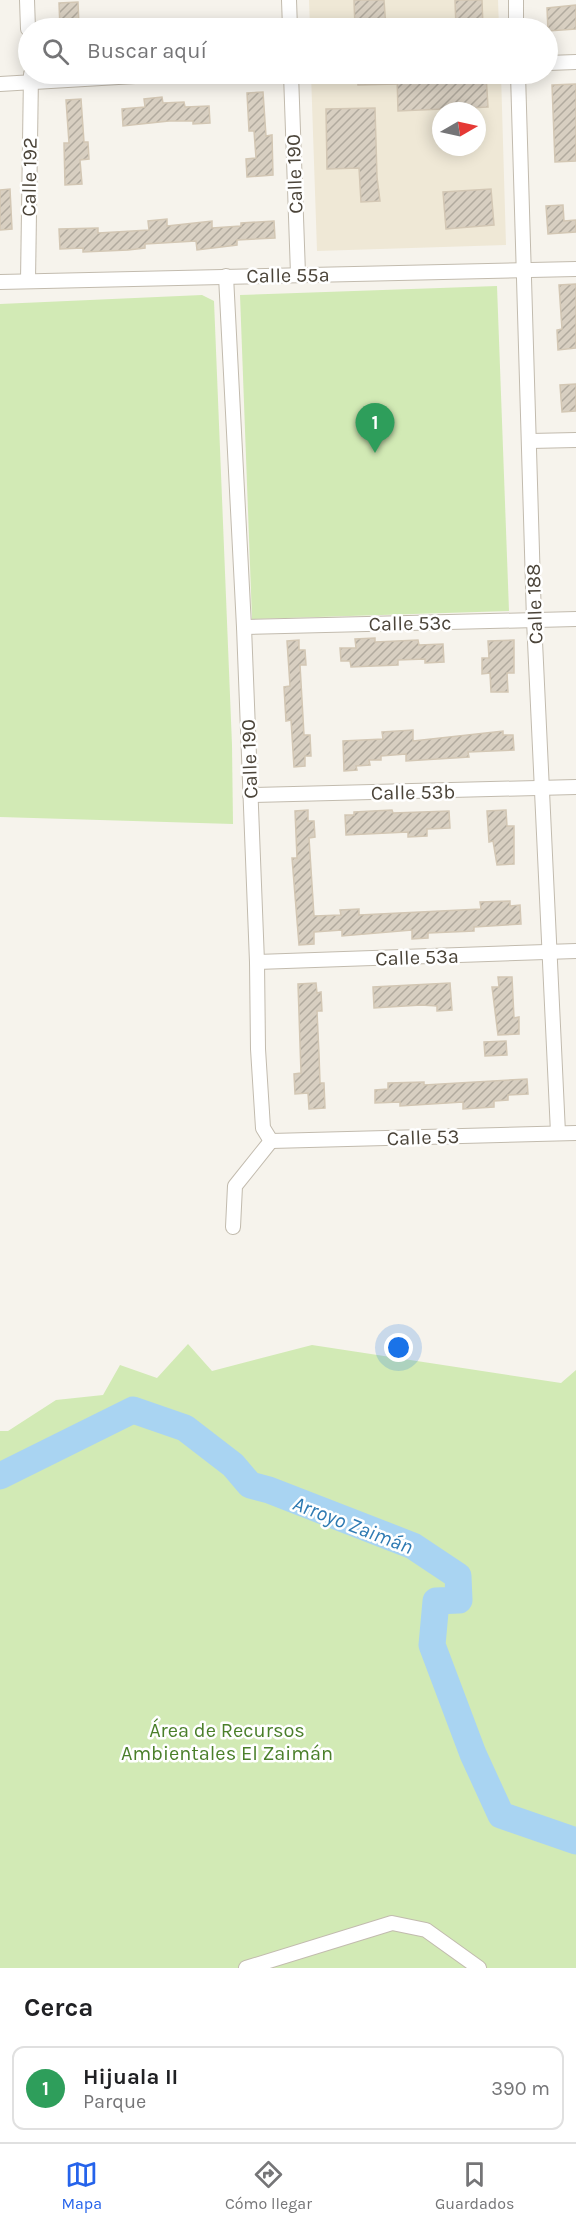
<!DOCTYPE html>
<html lang="es">
<head>
<meta charset="utf-8">
<style>
  :root { --surface:#fff; --page:#f2f2f2; --text:#202124; --muted:#757577; --line:#e0e0e0; --accent:#2563eb }
  body { margin:0; font-family:Karla,sans-serif; background:var(--page); color:var(--text) }
  .compass { position:absolute; left:432px; top:102px; width:54px; height:54px; border-radius:50%; background:var(--surface); box-shadow:0 3px 15px #0003; rotate:81deg }
  .you { position:absolute; left:399px; top:1348px; width:21px; height:21px; margin:-15px; border:4px solid #fff; border-radius:50%; background:#1a73e8; box-shadow:0 0 0 9px #1a73e833 }
  .badge { display:grid; place-items:center; width:39px; height:39px; border-radius:50%; background:var(--accent); color:#fff; font-size:20px; font-weight:700 }
  .pin { position:absolute; translate:-50% -50px; filter:drop-shadow(0 2px 3px #0008) }
  .pin::after { content:''; position:absolute; top:32px; width:21px; height:18px; background:inherit; clip-path:polygon(0 0,100% 0,50% 100%) }
  .list { margin:0; padding:0; list-style:none }
  h2 { display:flex; justify-content:space-between; align-items:center; height:78px; margin:0; padding:0 24px; font-size:26px }
  h2 small { font-size:20px; font-weight:400; color:var(--muted) }
  .list li { display:grid; grid-template-columns:39px 1fr auto; gap:18px; align-items:center; box-sizing:border-box; height:84px; margin:0 12px 12px; padding:0 12px; border:2px solid var(--line); border-radius:12px }
  .list b { display:block; font-size:22px; white-space:nowrap }
  .list p { margin:0; font-size:20px; white-space:nowrap; color:var(--muted) }
  .list em { font-size:20px; font-style:normal; color:var(--muted) }
  .icon { flex:none; width:33px; height:33px; fill:none; stroke:currentColor; stroke-width:2; stroke-linecap:round; stroke-linejoin:round }
  .map { position:relative; flex:none; width:576px; height:1968px; overflow:hidden }
  .search { position:absolute; background:var(--surface); box-shadow:0 3px 15px #0003; left:18px; right:18px; top:18px; height:66px; display:flex; align-items:center; gap:15px; box-sizing:border-box; padding:0 21px; border-radius:33px; color:var(--muted); font-size:22px }
  .sheet { height:174px; background:var(--surface) }
  nav { display:flex; justify-content:space-around; align-items:center; box-sizing:border-box; height:84px; border-top:2px solid var(--line); background:var(--surface); font-size:16px; color:var(--muted) }
  nav a { display:grid; justify-items:center; gap:3px }
  nav .on { color:var(--accent) }
  .map>svg:first-child { display:block }
</style>
</head>
<body>
<div class="map">
<svg width="576" height="1968" viewBox="0 0 576 1968">
  <defs>
    <pattern id="building-hatch" width="6" height="6" patternUnits="userSpaceOnUse" patternTransform="scale(1.5)"><rect width="6" height="6" fill="#d8cfc1"/><path d="M-1 1l2-2M0 6l6-6M5 7l2-2" fill="none" stroke="#b1aa9e"/></pattern>
  </defs>
  <rect width="100%" height="100%" fill="#f6f3ec"/>
  <g fill="#efe8d6" fill-rule="evenodd">
    <path d="M309 0H498L499 28H310Z"/>
    <path d="M311 74H501L506 245 317 251ZM441 111H477V147H441Z"/>
  </g>
  <g fill="#d2eab5">
    <path d="M497 286 509 611 252 619 240 295Z"/>
    <path d="M202 295 214 301 232 745 233 824 0 817V304Z"/>
    <path d="M188 1344 212 1371 312 1345 561 1383 576 1370V1968H0V1431H8L56 1400 103 1395 120 1365 157 1378Z"/>
  </g>
  <g fill="none" stroke-linecap="round" stroke-linejoin="round">
    <path stroke="#a9d4f2" stroke-width="27" d="M0 1476 133 1410 185 1428 233 1465 250 1485 269 1490 413 1546 458 1576 459 1600 436 1601 432 1645 473 1754 501 1815 576 1841"/>
  </g>
  <g fill="url(#building-hatch)" stroke="#d3c7b4" stroke-width="1.5">
    <path d="M354 0H384L386 28H355Z"/>
    <path d="M455 0H482L483 28H456Z"/>
    <path d="M78 2 79 27 60 28 59 3Z"/>
    <path d="M576 5V29L548 31 547 8Z"/>
    <path d="M357 74H396V84L358 85Z"/>
    <path d="M486 74 488 107 398 111 397 75Z"/>
    <path d="M576 84V161L555 162 552 85Z"/>
    <path d="M263 92 266 136 272 135 273 175 247 177 246 159 256 158 254 131H249L247 93Z"/>
    <path d="M162 97 163 103 184 102 185 107 209 106 210 123 193 124V121H169L123 126 122 109 145 107 144 99Z"/>
    <path d="M81 99 84 142H88L89 159 80 160 82 184 65 185 64 143H69L66 100Z"/>
    <path d="M375 108 377 177 380 201 361 202 359 168 327 169 326 109Z"/>
    <path d="M10 189 12 229 0 230V190Z"/>
    <path d="M491 189 494 225 446 229 443 192Z"/>
    <path d="M563 205 564 221 576 220V232L548 234 546 206Z"/>
    <path d="M167 219V226L212 221V228L241 226V223L274 221 275 238 237 240V245L197 250 196 241 145 244V248L128 250 83 252V248L60 249 59 229 98 228V233L149 230 148 221Z"/>
    <path d="M576 284V348L558 350 557 330 562 329 559 285Z"/>
    <path d="M576 384V411L562 412 560 385Z"/>
    <path d="M375 638V642L418 640 419 645 443 644 444 662 425 663V659L398 660V665L351 667 350 661H341L340 648H356L355 639Z"/>
    <path d="M299 640V650H305L306 665H300L304 735H310L311 756H305V766L294 767 291 720 286 721 284 687 290 686 287 641Z"/>
    <path d="M514 640V673H507L508 692H491L490 673 482 674V658H489L488 641Z"/>
    <path d="M413 730V741L503 731V735H513L514 750 468 752 469 757 406 761V754L381 756V760H369L370 765 356 766 357 770 344 771 343 741 383 739 382 732Z"/>
    <path d="M308 810V821H314L315 837 309 838 314 916 341 915 340 910 359 909V915L481 909 480 902 510 901V906L520 905 521 924 474 927V931L428 933V938L412 939V930L342 936V930L314 932V944L299 945 292 858H297L295 811Z"/>
    <path d="M392 810 393 813 449 811 450 828 427 829V836L408 837V832L346 835 345 815H354V812Z"/>
    <path d="M506 810 507 826H514V864L497 865 493 841 489 842 487 811Z"/>
    <path d="M498 977H512L514 1018 519 1017V1034L498 1035 492 987H499Z"/>
    <path d="M316 983 317 993 321 992 322 1011H317L319 1054 320 1083H324L325 1108 309 1109 308 1093 295 1094 294 1074 301 1073 298 984Z"/>
    <path d="M450 983 452 1010 437 1011V1006L421 1005 374 1008 373 987Z"/>
    <path d="M506 1041 507 1055 485 1056 484 1042Z"/>
    <path d="M527 1079 528 1094 508 1095V1100L494 1101V1107L463 1109V1102L400 1106V1102L375 1103V1090L388 1089V1083L424 1082V1085Z"/>
  </g>
  <g fill="none" stroke-linecap="round" stroke-linejoin="round">
    <defs>
      <g id="street">
        <path d="M27 0 28 29"/>
        <path d="M289 0 290 28"/>
        <path d="M516 0V28"/>
        <path d="M548 63 576 62"/>
        <path d="M291 74 298 274"/>
        <path d="M518 74 534 620 558 1133"/>
        <path d="M0 84 169 74"/>
        <path d="M226 276 244 627 257 962 258 1049 263 1128 271 1141"/>
        <path d="M28 281 31 74"/>
        <path d="M0 282 576 269"/>
        <path d="M530 441 576 440"/>
        <path d="M244 627 576 619"/>
        <path d="M250 795 576 787"/>
        <path d="M257 962 576 951"/>
        <path d="M271 1141 576 1133"/>
        <path d="M233 1227 235 1186 271 1141"/>
        <path d="M246 1968 392 1923 426 1930 479 1968"/>
      </g>
    </defs>
    <use href="#street" stroke="#c2bbae" stroke-width="16"/>
    <use href="#street" stroke="#fff" stroke-width="14"/>
  </g>
  <g text-anchor="middle" stroke-width="5" stroke-linejoin="round" paint-order="stroke">
    <g font-size="20" fill="#4b4439" stroke="#fff">
      <text transform="translate(294 174) rotate(-92)" y="7">Calle 190</text>
      <text transform="translate(29 177) rotate(-89)" y="7">Calle 192</text>
      <text transform="translate(288 275) rotate(-1)" y="7">Calle 55a</text>
      <text transform="translate(534 604) rotate(-92)" y="7">Calle 188</text>
      <text transform="translate(410 623) rotate(-1)" y="7">Calle 53c</text>
      <text transform="translate(249 759) rotate(-92)" y="7">Calle 190</text>
      <text transform="translate(413 792) rotate(-1)" y="7">Calle 53b</text>
      <text transform="translate(417 957) rotate(-2)" y="7">Calle 53a</text>
      <text transform="translate(423 1137) rotate(-2)" y="7">Calle 53</text>
    </g>
    <g font-size="20" fill="#4a7f2a" stroke="#fff">
      <text x="227" y="1737">Área de Recursos<tspan x="227" dy="23">Ambientales El Zaimán</tspan></text>
    </g>
    <g font-size="21" font-style="italic" fill="#2e7ab2" stroke="#fff">
      <text transform="translate(353 1525) rotate(21)" y="7">Arroyo Zaimán</text>
    </g>
  </g>
</svg>
<svg class="compass" viewBox="-18 -18 36 36"><path d="M0-13l5 13h-10z" fill="#e53935"/><path d="M0 13l5-13h-10z" fill="#757577"/></svg>
<div class="you"></div>
<div class="pin badge" style="left:375px;top:453px;background:#2e9e5b">1</div>
<div class="search"><svg class="icon" aria-label="search" viewBox="0 0 24 24"><circle cx="10" cy="10" r="6"/><path d="M15 15l6 6"/></svg>Buscar aquí</div>
</div>
<section class="sheet">
<h2>Cerca<small></small></h2>
<ul class="list">
<li><span class="badge" style="background:#2e9e5b">1</span><div><b>Hijuala II</b><p>Parque</p></div><em>390 m</em></li>
</ul>
</section>
<nav>
<a class="on"><svg class="icon" aria-label="map" viewBox="0 0 24 24"><path d="M3 6l6-2 6 2 6-2v14l-6 2-6-2-6 2zM9 4v14M15 6v14"/></svg>Mapa</a>
<a><svg class="icon" aria-label="directions" viewBox="0 0 24 24"><path d="M12 3l9 9-9 9-9-9zM9 14v-3h6M13 9l2 2-2 2"/></svg>Cómo llegar</a>
<a><svg class="icon" aria-label="saved" viewBox="0 0 24 24"><path d="M7 4h10v16l-5-4-5 4z"/></svg>Guardados</a>
</nav>
</body>
</html>
